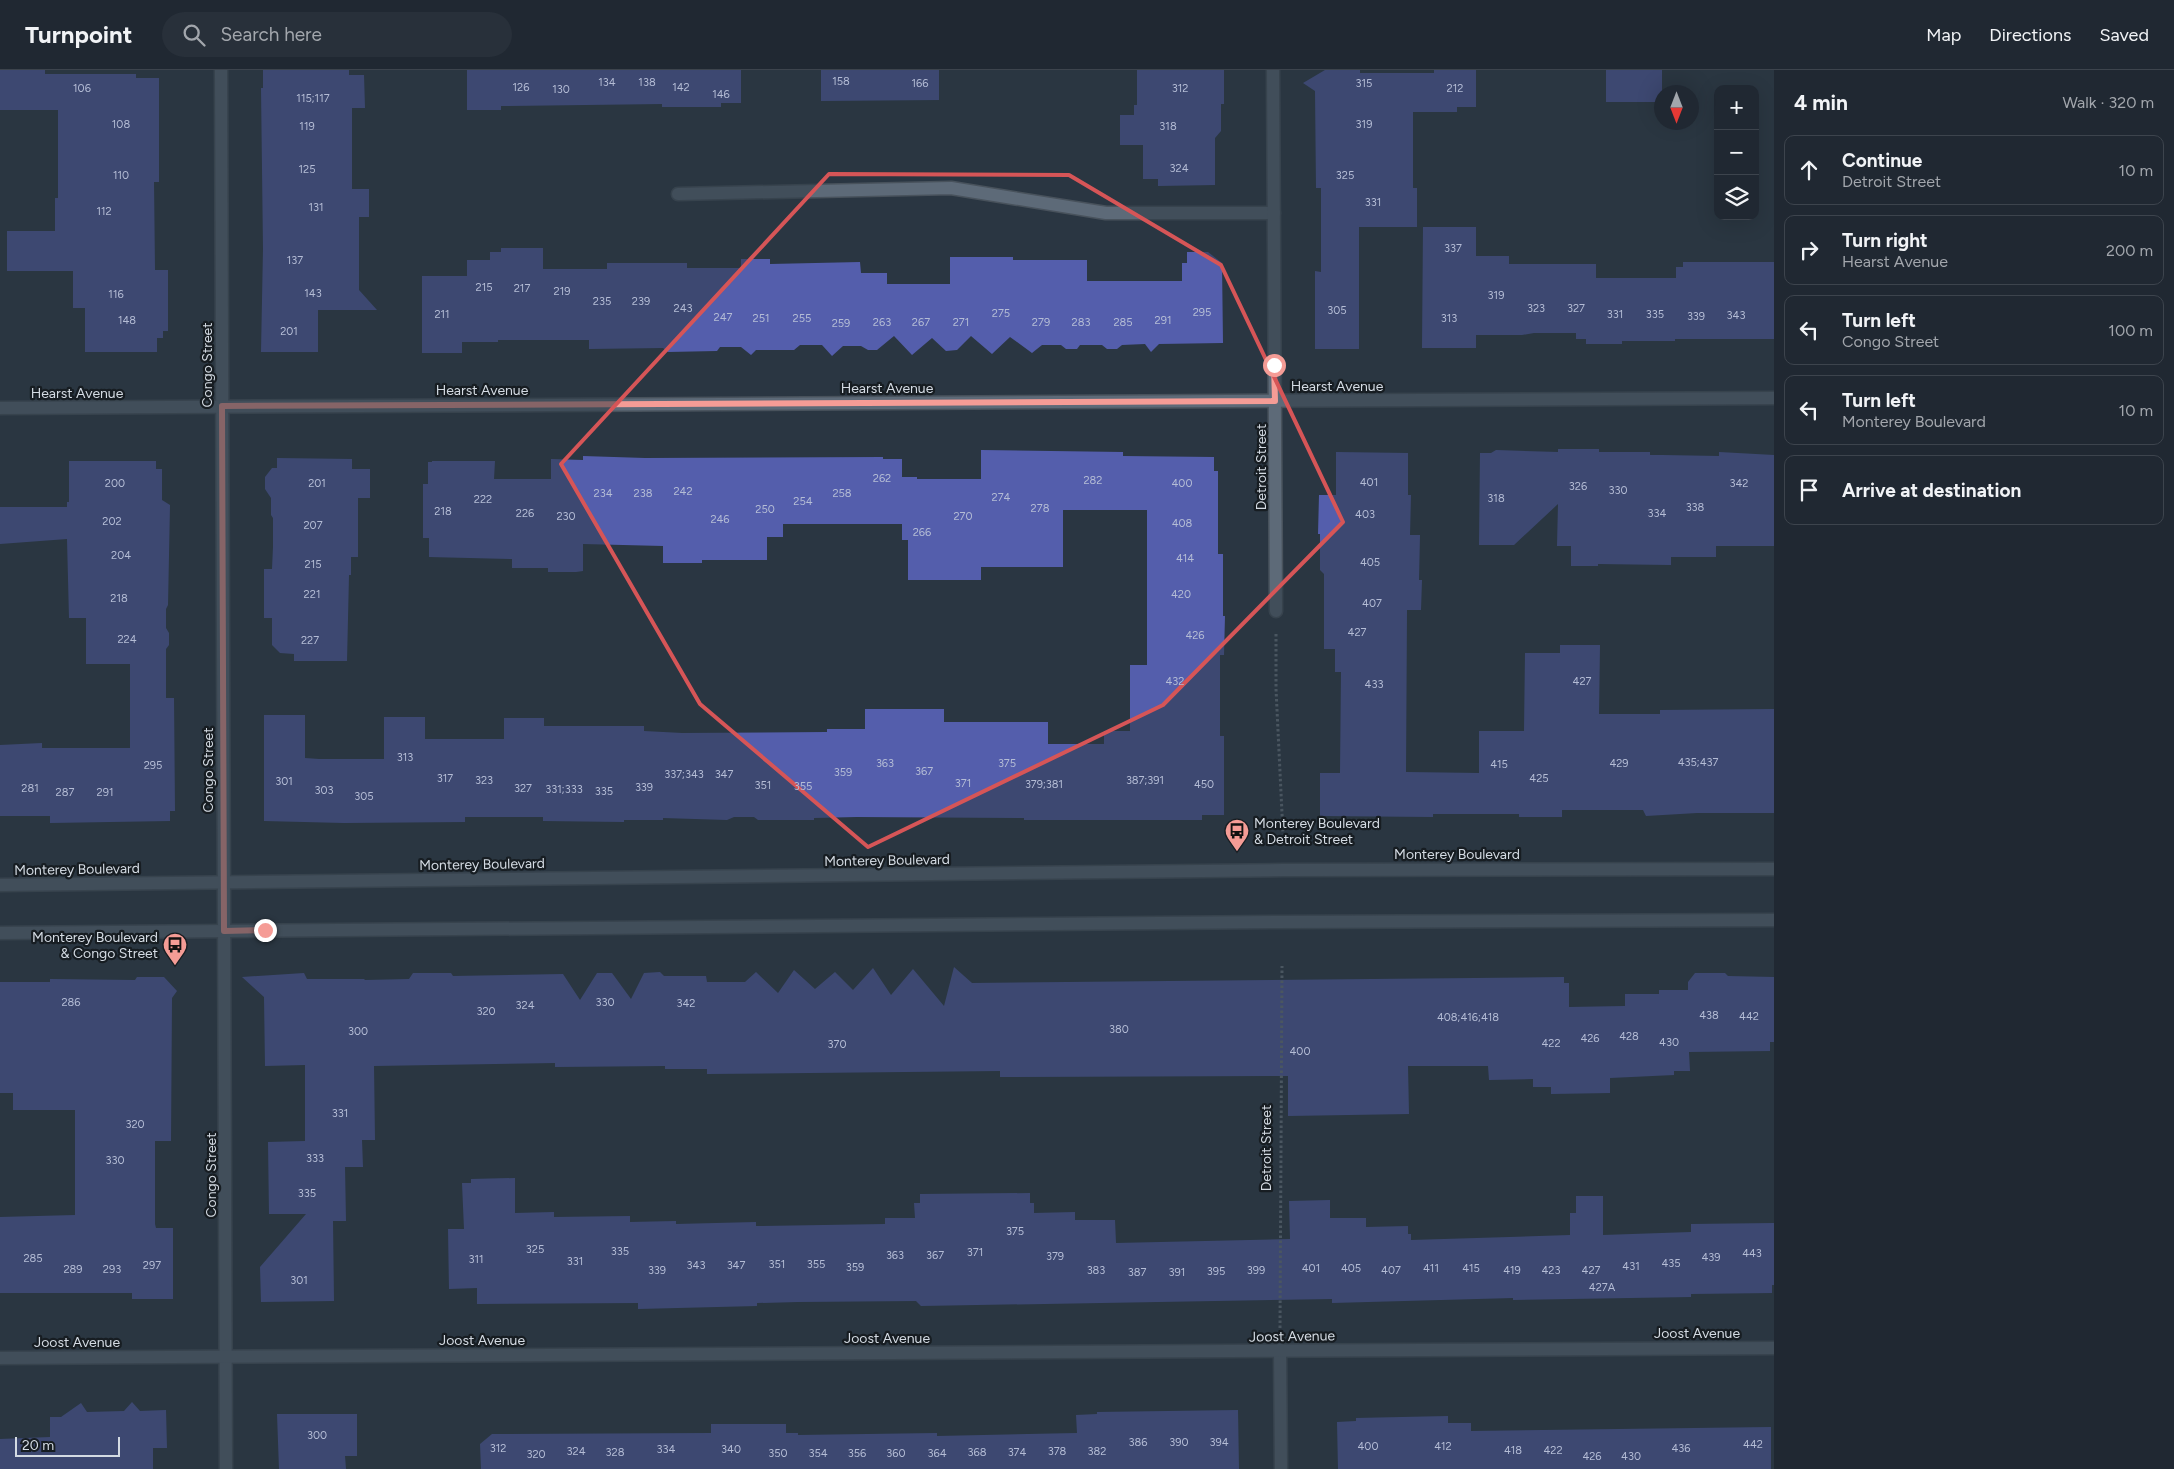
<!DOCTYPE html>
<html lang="en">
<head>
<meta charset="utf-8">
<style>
  :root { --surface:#202832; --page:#28303a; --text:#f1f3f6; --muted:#a2a6ac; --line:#3d444d }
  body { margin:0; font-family:Figtree,sans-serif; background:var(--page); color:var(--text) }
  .controls { position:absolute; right:15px; top:15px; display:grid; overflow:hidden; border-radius:10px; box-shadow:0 5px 20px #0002 }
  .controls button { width:45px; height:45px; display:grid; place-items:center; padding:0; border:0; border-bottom:1px solid var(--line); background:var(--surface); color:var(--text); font:25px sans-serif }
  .compass { position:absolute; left:1654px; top:15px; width:45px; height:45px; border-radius:50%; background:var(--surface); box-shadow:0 5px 20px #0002; rotate:180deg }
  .scale { position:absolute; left:15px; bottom:12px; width:105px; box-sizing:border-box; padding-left:5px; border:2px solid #d4dbe3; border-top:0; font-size:14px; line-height:18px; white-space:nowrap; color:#d4dbe3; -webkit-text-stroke:4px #171d22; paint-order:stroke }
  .stop { position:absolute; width:15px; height:15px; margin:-11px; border:4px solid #f59c96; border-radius:50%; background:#fff }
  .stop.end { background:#f59c96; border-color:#fff; box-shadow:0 1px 5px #0008 }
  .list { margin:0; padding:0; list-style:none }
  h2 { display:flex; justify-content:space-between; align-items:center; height:65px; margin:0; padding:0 20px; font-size:21px }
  h2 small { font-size:16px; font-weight:400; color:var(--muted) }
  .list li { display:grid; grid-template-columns:32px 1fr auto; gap:15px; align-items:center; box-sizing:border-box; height:70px; margin:0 10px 10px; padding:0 10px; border:1px solid var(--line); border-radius:10px }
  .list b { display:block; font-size:19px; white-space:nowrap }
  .list p { margin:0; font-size:16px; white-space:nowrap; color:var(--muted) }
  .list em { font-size:16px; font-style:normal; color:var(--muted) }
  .icon { flex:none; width:28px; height:28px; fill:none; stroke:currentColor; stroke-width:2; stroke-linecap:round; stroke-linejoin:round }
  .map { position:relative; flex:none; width:1774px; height:1399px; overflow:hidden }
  header { display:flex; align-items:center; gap:30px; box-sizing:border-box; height:70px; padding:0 25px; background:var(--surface); border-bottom:1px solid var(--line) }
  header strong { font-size:24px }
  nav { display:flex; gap:28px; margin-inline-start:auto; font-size:18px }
  .search { width:350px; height:45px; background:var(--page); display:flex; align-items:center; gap:12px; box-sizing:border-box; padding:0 18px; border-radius:28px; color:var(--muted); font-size:19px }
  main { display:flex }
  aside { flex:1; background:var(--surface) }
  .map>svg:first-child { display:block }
</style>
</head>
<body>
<header>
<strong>Turnpoint</strong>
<div class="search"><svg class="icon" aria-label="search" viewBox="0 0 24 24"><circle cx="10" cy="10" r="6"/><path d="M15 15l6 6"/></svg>Search here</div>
<nav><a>Map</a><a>Directions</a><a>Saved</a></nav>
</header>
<main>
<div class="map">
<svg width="1774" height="1399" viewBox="0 0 1774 1399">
  <rect width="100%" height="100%" fill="#2a3642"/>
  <g fill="#545eac">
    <path d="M0 0H45V4H136V8H159V112H154L155 200H168V261H163V268H157V282H85V238H73V201H7V161H55V128H58V40H0Z"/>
    <path d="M263 0H349V5H364L365 38H352V119H369V147H359V220L377 240H318V282H261L263 179 261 18H263Z"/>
    <path d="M467 0H741V33H721V37H662V34L501 36V40H467Z"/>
    <path d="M821 0H939V30L821 31Z"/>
    <path d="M1137 0H1224V34H1221V61L1215 68V115L1158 116V109H1143V75H1120V45H1134V35H1137Z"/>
    <path d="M1325 0H1360V3H1434V0H1476V37H1457V42H1413V118H1417V157H1359V279H1315V201L1321 202V118H1316L1315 21 1303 13Z"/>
    <rect x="1606" y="0" width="56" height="32"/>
    <path d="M1423 157H1476V186H1509V194H1596V208H1676V197H1683V192H1774V269H1675V271H1622V274H1586V269H1576V263H1534L1522 265H1476V278H1422Z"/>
    <path d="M501 178H543V199H607V193H687V198H741V189H770V194L860 192 861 203H887V214H950V187H1013V190H1087V211H1182V193H1187V182H1208L1222 193 1223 273 1159 274 1151 282 1145 274 1122 275 1117 279H1107L1102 275H1080L1077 279H1066L1061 275H1042L1032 283 1010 267 992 284 971 266 957 280 946 281 932 268 912 285 894 266 877 280H868L861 276H843L832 286 822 275H800L794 280H756L751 285 741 277H720L717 281 668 282 663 278 589 279V270H498V272H462V283H422V206H467V190H490V182H501Z"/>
    <path d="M1558 379H1599V382H1650V385H1662L1719 386V382L1774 385V476H1716V487H1671V495L1598 494V496H1571V476H1557L1558 434 1514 475H1479L1480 383H1491L1496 380 1558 382Z"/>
    <path d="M981 380 1123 382V386L1214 387V401H1218V484H1223V546H1225L1224 585H1220V666H1224V745H1202V750H1024V748L857 747 814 748V750H758L754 747H734L727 750 663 748V750H624V752L543 751V747H465V752L344 753 264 751V645H305V688L319 689H384V647H425V669H504V648H544V656H644V661L682 663 827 662V659H865V639H944V652H1048V674H1104V661H1130V595H1147V440H1063V497H981V510H908V470H902V454H783V467H767V490H702V493H663V476L583 474V501L576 502H548V498H512V489L429 487V468H423V414H428V392H432V391H495L494 409H551V389L583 390V386L645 388 883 387V389H902V407H917V409H981Z"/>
    <path d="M1336 382 1408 383V425H1411L1410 465H1420L1419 510H1422L1421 540H1407L1406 702 1479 703V661H1524L1525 583H1560V575H1600L1599 644H1660V640L1774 639V743H1697L1646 746 1643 740H1562V747H1519V744H1433V747L1320 746V703H1340L1341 602H1335V579H1324V504L1320 500V464H1318L1319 425H1336Z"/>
    <path d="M277 388 352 389V399H370V428H358V487H351V505H349L347 591H294V584L280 583 272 575V548H264V499H272L273 477V448L271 445V428L265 419V407L272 398H277Z"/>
    <path d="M69 391H156V399H162V430L170 435 168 535 166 539V558L169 563V575L166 579V628H174L175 741H170V751L50 753V746H0V675L42 673V678H130V594H86V548H69L67 469 0 474V437H67V432H69Z"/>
    <path d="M954 897 972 913 1564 907V913H1569V937L1625 936V924H1659V920H1688V912L1695 903H1725L1728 906 1774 907V972H1770V981L1689 982 1690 1001H1674V1005L1610 1008V1023L1551 1024V1017H1533V1009L1489 1010 1488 996H1408L1409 1044 1288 1046V1006L1000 1007V1001L707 1004V999H665V996L555 997V993L374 996 375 1070H362L363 1097H345L346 1151H333L334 1231 261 1232 260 1197 306 1144H269L268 1072 305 1071V995L265 996 264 927 242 907 304 903 307 909H364L365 910 409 909 413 903H451L453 906 563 904 580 930 597 903H612L631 929 644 903 660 902 664 906H706L707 912H745L756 902 778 923 794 900 815 919 835 902 853 920 873 898 891 925 913 899 944 936Z"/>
    <path d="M137 907H164L177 921 172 928 171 1071H155V1154L156 1158H173V1229H132V1223H0V1147L75 1145V1040H13V1023H0V912H50V909L135 910Z"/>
    <path d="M515 1108V1143L554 1142V1147L630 1146V1152L676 1151V1154L756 1152V1156L885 1154V1148H915L914 1133H920V1124L1030 1123V1133H1034V1143L1075 1142V1150H1115L1116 1173 1290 1169 1289 1131 1330 1130V1148H1366V1157L1408 1156V1164H1411V1170L1570 1165V1143H1576V1126H1603V1165L1691 1162V1154L1774 1153V1215H1772V1223L1691 1224V1227L1513 1230V1228L1332 1233V1229L921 1236 916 1231 798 1232 757 1233V1236L638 1239V1233L477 1234V1218L449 1219 448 1159H464L462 1113H471V1109Z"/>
    <path d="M132 1332 140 1341 166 1340 167 1378H153V1399H0V1369L50 1367V1347H61L81 1333 87 1342 124 1341Z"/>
    <path d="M1238 1340 1239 1399H481L480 1374 492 1364 711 1363V1354H786V1363H798V1365L937 1363V1366L1077 1363 1076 1345 1097 1344V1342Z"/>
    <path d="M277 1344H357V1386H345L346 1399H279Z"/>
    <path d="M1448 1346V1353H1471V1361L1771 1357V1399H1338L1337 1352 1356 1351V1348Z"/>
  </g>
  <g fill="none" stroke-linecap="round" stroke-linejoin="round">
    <defs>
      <path id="service" d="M678 124 951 118 1106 143H1274"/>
      <g id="minor">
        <path d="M221 0 226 1399"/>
        <path d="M1273 0 1276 541"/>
        <path d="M0 338 1774 328"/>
        <path d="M1280 1280 1281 1399"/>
        <path d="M0 1288 1774 1278"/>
      </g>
      <g id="secondary">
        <path d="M0 815 1283 800 1774 799"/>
        <path d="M0 863 1282 852 1774 850"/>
      </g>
    </defs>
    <use href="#service" stroke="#48525c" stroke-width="15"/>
    <use href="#minor" stroke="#48525c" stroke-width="15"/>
    <use href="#secondary" stroke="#48525c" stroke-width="15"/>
    <g stroke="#727c86" stroke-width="3" stroke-dasharray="2.5 2.5" stroke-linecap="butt">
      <path d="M1276 564V619L1283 764"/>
      <path d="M1280 1258 1282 896"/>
    </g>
    <use href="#service" stroke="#5d6a78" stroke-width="12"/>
    <use href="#minor" stroke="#5d6a78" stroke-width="12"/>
    <use href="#secondary" stroke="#5d6a78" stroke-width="12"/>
  </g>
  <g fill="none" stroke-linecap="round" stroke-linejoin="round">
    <path stroke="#f59c96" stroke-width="6" d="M265 860 224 861 222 336 1275 331 1274 295"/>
  </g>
  <path d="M0 0H1774V1399H0ZM829 104 1069 105 1221 195 1343 452 1163 635 868 777 700 634 561 394Z" fill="#2a3642" fill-opacity=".55" fill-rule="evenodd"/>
  <path fill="none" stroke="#d65557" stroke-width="4" stroke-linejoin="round" d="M829 104 1069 105 1221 195 1343 452 1163 635 868 777 700 634 561 394Z"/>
  <defs>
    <symbol id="bus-pin" viewBox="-11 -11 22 30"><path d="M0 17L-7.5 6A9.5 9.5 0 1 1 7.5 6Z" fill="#f59c96" stroke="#171d22"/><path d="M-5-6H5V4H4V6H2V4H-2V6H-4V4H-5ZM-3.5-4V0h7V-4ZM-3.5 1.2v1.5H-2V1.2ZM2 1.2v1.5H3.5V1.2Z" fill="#111"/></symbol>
  </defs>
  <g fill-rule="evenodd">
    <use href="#bus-pin" x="1223" y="747" width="28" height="38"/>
    <use href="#bus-pin" x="161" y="861" width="28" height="38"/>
  </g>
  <g text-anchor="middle" stroke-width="4.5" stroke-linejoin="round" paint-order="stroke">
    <g font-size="11" fill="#b4bcd5">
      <text x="841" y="15">158</text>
      <text x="607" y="16">134</text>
      <text x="647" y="16">138</text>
      <text x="920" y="17">166</text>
      <text x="1364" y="17">315</text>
      <text x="521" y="21">126</text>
      <text x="681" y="21">142</text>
      <text x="82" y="22">106</text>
      <text x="1180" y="22">312</text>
      <text x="1455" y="22">212</text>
      <text x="561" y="23">130</text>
      <text x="721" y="28">146</text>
      <text x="313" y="32">115;117</text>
      <text x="121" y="58">108</text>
      <text x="1364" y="58">319</text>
      <text x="307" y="60">119</text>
      <text x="1168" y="60">318</text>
      <text x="1179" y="102">324</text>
      <text x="307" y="103">125</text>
      <text x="121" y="109">110</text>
      <text x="1345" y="109">325</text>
      <text x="1373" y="136">331</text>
      <text x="316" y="141">131</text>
      <text x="104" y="145">112</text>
      <text x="1453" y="182">337</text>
      <text x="295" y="194">137</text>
      <text x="484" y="221">215</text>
      <text x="522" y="222">217</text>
      <text x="562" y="225">219</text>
      <text x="313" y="227">143</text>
      <text x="116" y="228">116</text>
      <text x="1496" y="229">319</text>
      <text x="602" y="235">235</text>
      <text x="641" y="235">239</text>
      <text x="683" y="242">243</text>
      <text x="1536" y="242">323</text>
      <text x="1576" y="242">327</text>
      <text x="1337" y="244">305</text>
      <text x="1202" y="246">295</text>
      <text x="1001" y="247">275</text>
      <text x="442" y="248">211</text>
      <text x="1615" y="248">331</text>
      <text x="1655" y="248">335</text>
      <text x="1736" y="249">343</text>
      <text x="1696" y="250">339</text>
      <text x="723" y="251">247</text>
      <text x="761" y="252">251</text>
      <text x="802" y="252">255</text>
      <text x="1449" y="252">313</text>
      <text x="127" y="254">148</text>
      <text x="1163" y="254">291</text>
      <text x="882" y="256">263</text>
      <text x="921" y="256">267</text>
      <text x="961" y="256">271</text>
      <text x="1041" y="256">279</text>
      <text x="1081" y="256">283</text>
      <text x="1123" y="256">285</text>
      <text x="841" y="257">259</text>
      <text x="289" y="265">201</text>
      <text x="882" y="412">262</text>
      <text x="1093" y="414">282</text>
      <text x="1369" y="416">401</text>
      <text x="115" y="417">200</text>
      <text x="317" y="417">201</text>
      <text x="1182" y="417">400</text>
      <text x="1739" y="417">342</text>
      <text x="1578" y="420">326</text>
      <text x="1618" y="424">330</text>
      <text x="683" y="425">242</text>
      <text x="603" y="427">234</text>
      <text x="643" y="427">238</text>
      <text x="842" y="427">258</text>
      <text x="1001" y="431">274</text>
      <text x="1496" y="432">318</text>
      <text x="483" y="433">222</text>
      <text x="803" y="435">254</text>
      <text x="1695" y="441">338</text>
      <text x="1040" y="442">278</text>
      <text x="765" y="443">250</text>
      <text x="443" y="445">218</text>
      <text x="525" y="447">226</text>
      <text x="1657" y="447">334</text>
      <text x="1365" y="448">403</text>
      <text x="566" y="450">230</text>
      <text x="963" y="450">270</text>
      <text x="720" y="453">246</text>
      <text x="112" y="455">202</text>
      <text x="1182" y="457">408</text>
      <text x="313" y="459">207</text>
      <text x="922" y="466">266</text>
      <text x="121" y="489">204</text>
      <text x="1185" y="492">414</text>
      <text x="1370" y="496">405</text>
      <text x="313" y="498">215</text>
      <text x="312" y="528">221</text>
      <text x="1181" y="528">420</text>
      <text x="119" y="532">218</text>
      <text x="1372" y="537">407</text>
      <text x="1357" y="566">427</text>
      <text x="1195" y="569">426</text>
      <text x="127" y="573">224</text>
      <text x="310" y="574">227</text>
      <text x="1175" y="615">432</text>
      <text x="1582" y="615">427</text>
      <text x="1374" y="618">433</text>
      <text x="405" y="691">313</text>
      <text x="1698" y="696">435;437</text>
      <text x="885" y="697">363</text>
      <text x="1007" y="697">375</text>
      <text x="1619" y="697">429</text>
      <text x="1499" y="698">415</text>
      <text x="153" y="699">295</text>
      <text x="924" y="705">367</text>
      <text x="843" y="706">359</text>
      <text x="684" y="708">337;343</text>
      <text x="724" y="708">347</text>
      <text x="445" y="712">317</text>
      <text x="1539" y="712">425</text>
      <text x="484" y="714">323</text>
      <text x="1145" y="714">387;391</text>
      <text x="284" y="715">301</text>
      <text x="963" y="717">371</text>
      <text x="1044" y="718">379;381</text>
      <text x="1204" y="718">450</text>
      <text x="763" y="719">351</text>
      <text x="803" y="720">355</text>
      <text x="644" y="721">339</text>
      <text x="30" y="722">281</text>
      <text x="523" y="722">327</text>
      <text x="564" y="723">331;333</text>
      <text x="324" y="724">303</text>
      <text x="604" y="725">335</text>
      <text x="65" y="726">287</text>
      <text x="105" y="726">291</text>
      <text x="364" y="730">305</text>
      <text x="71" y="936">286</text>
      <text x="605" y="936">330</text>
      <text x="686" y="937">342</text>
      <text x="525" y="939">324</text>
      <text x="486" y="945">320</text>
      <text x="1709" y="949">438</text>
      <text x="1749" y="950">442</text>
      <text x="1468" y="951">408;416;418</text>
      <text x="1119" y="963">380</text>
      <text x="358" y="965">300</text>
      <text x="1629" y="970">428</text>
      <text x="1590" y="972">426</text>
      <text x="1669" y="976">430</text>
      <text x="1551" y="977">422</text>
      <text x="837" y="978">370</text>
      <text x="1300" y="985">400</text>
      <text x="340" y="1047">331</text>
      <text x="135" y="1058">320</text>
      <text x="315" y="1092">333</text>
      <text x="115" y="1094">330</text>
      <text x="307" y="1127">335</text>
      <text x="1015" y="1165">375</text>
      <text x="535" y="1183">325</text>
      <text x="620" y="1185">335</text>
      <text x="975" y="1186">371</text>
      <text x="1752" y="1187">443</text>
      <text x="895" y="1189">363</text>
      <text x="935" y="1189">367</text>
      <text x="1055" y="1190">379</text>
      <text x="1711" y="1191">439</text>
      <text x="33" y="1192">285</text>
      <text x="476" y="1193">311</text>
      <text x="575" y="1195">331</text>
      <text x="1671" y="1197">435</text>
      <text x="777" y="1198">351</text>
      <text x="816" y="1198">355</text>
      <text x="152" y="1199">297</text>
      <text x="696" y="1199">343</text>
      <text x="736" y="1199">347</text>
      <text x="1631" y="1200">431</text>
      <text x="855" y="1201">359</text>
      <text x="1311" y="1202">401</text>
      <text x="1351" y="1202">405</text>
      <text x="1431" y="1202">411</text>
      <text x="1471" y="1202">415</text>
      <text x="73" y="1203">289</text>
      <text x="112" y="1203">293</text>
      <text x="657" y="1204">339</text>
      <text x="1096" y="1204">383</text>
      <text x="1256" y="1204">399</text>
      <text x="1391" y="1204">407</text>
      <text x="1512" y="1204">419</text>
      <text x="1551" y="1204">423</text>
      <text x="1591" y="1204">427</text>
      <text x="1216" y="1205">395</text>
      <text x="1137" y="1206">387</text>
      <text x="1177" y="1206">391</text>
      <text x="299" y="1214">301</text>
      <text x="1602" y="1221">427A</text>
      <text x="317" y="1369">300</text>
      <text x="1138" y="1376">386</text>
      <text x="1179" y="1376">390</text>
      <text x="1219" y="1376">394</text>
      <text x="1753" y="1378">442</text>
      <text x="1368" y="1380">400</text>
      <text x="1443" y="1380">412</text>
      <text x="498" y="1382">312</text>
      <text x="1681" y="1382">436</text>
      <text x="666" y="1383">334</text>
      <text x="731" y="1383">340</text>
      <text x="1513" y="1384">418</text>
      <text x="1553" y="1384">422</text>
      <text x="576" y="1385">324</text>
      <text x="1057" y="1385">378</text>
      <text x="1097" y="1385">382</text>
      <text x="615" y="1386">328</text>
      <text x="977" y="1386">368</text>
      <text x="1017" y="1386">374</text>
      <text x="778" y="1387">350</text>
      <text x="818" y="1387">354</text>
      <text x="857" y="1387">356</text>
      <text x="896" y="1387">360</text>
      <text x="937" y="1387">364</text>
      <text x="536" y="1388">320</text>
      <text x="1592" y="1390">426</text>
      <text x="1631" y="1390">430</text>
    </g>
    <g font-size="14" fill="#d4dbe3" stroke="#171d22">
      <text transform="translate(207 295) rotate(-90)" y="5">Congo Street</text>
      <text x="1337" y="321">Hearst Avenue</text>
      <text x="887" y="323">Hearst Avenue</text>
      <text x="482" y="325">Hearst Avenue</text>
      <text x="77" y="328">Hearst Avenue</text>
      <text transform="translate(1261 397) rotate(-90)" y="5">Detroit Street</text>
      <text transform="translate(208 700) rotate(-90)" y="5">Congo Street</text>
      <text x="1457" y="789">Monterey Boulevard</text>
      <text transform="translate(887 790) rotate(-1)" y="5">Monterey Boulevard</text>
      <text transform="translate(482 794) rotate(-1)" y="5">Monterey Boulevard</text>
      <text transform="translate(77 799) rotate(-1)" y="5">Monterey Boulevard</text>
      <text transform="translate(1266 1078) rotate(-90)" y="5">Detroit Street</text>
      <text transform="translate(211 1105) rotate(-90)" y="5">Congo Street</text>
      <text x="1697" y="1268">Joost Avenue</text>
      <text transform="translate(1292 1266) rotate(-1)" y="5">Joost Avenue</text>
      <text x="887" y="1273">Joost Avenue</text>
      <text x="482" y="1275">Joost Avenue</text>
      <text x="77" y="1277">Joost Avenue</text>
    </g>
    <g font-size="14" fill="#d4dbe3" stroke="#171d22" text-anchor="start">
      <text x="1254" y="758">Monterey Boulevard<tspan x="1254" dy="16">&amp; Detroit Street</tspan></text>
      <text x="158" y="872" text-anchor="end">Monterey Boulevard<tspan x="158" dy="16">&amp; Congo Street</tspan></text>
    </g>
  </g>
</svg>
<div class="controls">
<button>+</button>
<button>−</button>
<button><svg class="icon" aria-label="layers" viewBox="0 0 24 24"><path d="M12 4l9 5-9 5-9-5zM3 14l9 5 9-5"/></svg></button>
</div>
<svg class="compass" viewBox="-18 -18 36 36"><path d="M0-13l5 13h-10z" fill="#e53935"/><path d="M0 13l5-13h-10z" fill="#a2a6ac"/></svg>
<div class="scale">20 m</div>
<div class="stop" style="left:1274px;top:295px"></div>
<div class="stop end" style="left:265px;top:860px"></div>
</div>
<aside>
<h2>4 min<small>Walk · 320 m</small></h2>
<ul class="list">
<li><svg class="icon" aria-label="ahead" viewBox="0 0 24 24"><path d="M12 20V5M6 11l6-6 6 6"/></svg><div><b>Continue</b><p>Detroit Street</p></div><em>10 m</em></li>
<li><svg class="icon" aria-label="right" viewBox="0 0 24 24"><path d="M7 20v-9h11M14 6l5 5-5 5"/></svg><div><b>Turn right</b><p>Hearst Avenue</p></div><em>200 m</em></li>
<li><svg class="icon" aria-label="left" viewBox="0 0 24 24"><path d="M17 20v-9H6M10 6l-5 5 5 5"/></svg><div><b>Turn left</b><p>Congo Street</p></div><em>100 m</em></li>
<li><svg class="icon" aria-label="left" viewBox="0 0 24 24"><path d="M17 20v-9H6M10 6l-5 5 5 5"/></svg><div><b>Turn left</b><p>Monterey Boulevard</p></div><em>10 m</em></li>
<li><svg class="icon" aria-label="arrive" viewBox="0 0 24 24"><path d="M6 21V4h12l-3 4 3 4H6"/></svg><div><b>Arrive at destination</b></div></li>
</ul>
</aside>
</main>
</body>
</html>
